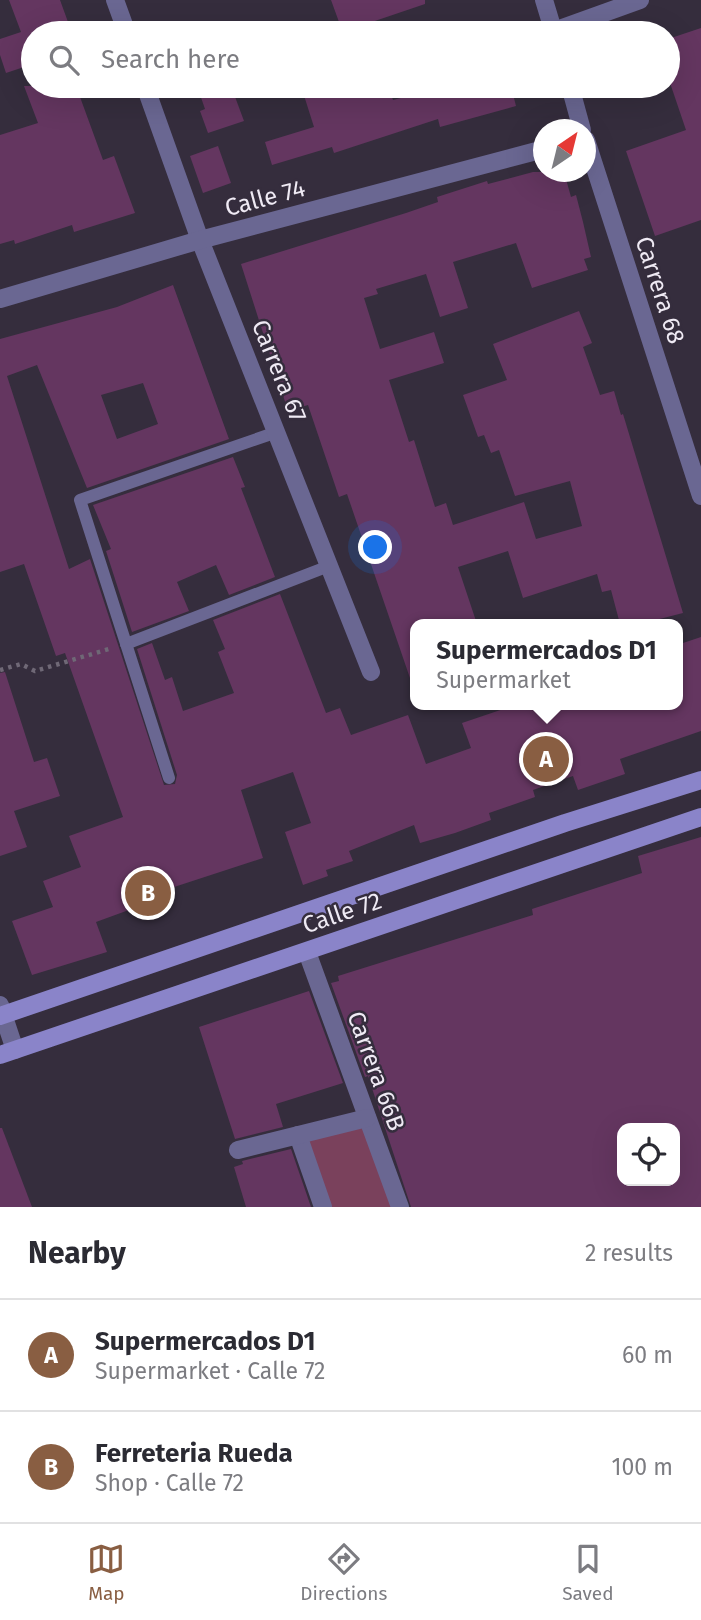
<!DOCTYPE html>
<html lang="en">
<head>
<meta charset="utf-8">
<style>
  :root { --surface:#fff; --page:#f7f7f7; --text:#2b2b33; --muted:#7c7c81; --line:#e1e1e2; --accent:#895e42 }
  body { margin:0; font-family:"Fira Sans",sans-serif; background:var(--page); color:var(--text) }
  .controls { position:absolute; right:21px; bottom:21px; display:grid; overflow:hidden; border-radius:14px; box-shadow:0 7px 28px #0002 }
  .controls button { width:63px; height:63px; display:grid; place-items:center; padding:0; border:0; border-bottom:2px solid var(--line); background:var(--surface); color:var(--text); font:35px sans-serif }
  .compass { position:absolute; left:533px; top:119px; width:63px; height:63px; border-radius:50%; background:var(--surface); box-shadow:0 7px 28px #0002; rotate:35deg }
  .you { position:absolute; left:376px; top:548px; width:24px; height:24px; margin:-18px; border:5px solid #fff; border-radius:50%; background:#1a73e8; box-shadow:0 0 0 10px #1a73e833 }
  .badge { display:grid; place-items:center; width:46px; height:46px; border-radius:50%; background:var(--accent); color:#fff; font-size:23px; font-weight:700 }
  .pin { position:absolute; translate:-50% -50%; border:4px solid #fff; box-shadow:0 2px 7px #0006 }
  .popup { position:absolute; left:410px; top:619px; width:273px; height:91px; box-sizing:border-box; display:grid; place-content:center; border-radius:14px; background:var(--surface); filter:drop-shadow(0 2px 5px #0005); font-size:23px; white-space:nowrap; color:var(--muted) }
  .popup b { font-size:26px; color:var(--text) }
  .popup::after { content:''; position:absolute; left:50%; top:100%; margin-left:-14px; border:14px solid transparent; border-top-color:var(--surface) }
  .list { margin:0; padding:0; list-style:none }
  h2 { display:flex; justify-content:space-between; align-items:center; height:91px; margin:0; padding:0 28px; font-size:30px }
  h2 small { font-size:23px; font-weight:400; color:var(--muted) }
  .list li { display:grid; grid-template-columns:46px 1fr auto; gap:21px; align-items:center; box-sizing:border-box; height:112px; padding:0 28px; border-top:2px solid var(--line) }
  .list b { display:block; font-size:26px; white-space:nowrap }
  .list p { margin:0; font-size:23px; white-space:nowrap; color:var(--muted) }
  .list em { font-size:23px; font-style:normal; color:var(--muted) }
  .icon { flex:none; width:38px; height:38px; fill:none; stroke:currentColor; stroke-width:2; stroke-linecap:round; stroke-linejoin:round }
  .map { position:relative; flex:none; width:701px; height:1207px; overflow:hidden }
  .search { position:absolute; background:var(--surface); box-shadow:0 7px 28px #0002; left:21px; right:21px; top:21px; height:77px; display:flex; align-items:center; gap:18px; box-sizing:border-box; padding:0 24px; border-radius:38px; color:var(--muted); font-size:26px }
  .sheet { height:315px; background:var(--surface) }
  nav { display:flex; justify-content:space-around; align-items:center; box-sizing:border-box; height:98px; border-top:2px solid var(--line); background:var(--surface); font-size:19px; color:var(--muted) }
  nav a { display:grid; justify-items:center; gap:4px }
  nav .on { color:var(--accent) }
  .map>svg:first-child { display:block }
</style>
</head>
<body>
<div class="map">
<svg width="701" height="1207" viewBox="0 0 701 1207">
  <rect width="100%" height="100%" fill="#352d3d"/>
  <path fill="#7a415c" d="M364 1124 393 1207H327L304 1139Z"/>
  <g fill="#643660" fill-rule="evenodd">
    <path d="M9 0H60L72 33H33V64L6 73 0 55V39L21 32Z"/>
    <path d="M331 0H425V4L366 24 369 33H343Z"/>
    <path d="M701 28V220L655 236 626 151 686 130 668 77V39Z"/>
    <path d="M24 86H76L103 160 114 156 135 213 74 232 72 225 15 244 14 240 0 244V135L38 123Z"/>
    <path d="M197 86H231L244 121 208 133 200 111 205 109Z"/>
    <path d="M301 86H388L393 100 447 86H511L516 106 440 127 438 119 334 153 332 147 272 165 265 142 314 127Z"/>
    <path d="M218 146 231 183 203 193 190 156Z"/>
    <path d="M533 172H564L571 197 576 195 583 222 591 257 584 259 588 270 532 288 516 243 453 262 468 308 440 317 426 274 376 289 378 294 364 298 380 349 434 332 444 363 389 380 409 442 414 440 435 507 446 503 453 525 524 502 536 539 582 526 570 481 515 496 499 450 491 453 484 435 478 437 463 395 507 380 493 344 579 311 592 343 583 347 600 395 614 391 621 415 623 414 683 613 640 624H620L611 590 602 592 597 574 523 598 508 551 458 567 477 624H415V680L411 681 347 494 339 497 308 405 288 411 241 264 406 213 438 202 437 197 487 181 488 184Z"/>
    <path d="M173 285 229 439 87 488 37 365 7 376 69 569 90 559 164 785 175 784 177 775 137 649 152 643 165 680 172 677 183 711 234 693 218 652 225 649 213 620 280 594 326 713 340 708 351 735 408 715 426 764 471 748 462 723 515 705H546L549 712 569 705H677V645L701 637V731L620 759 625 774 578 790 573 776 533 790 535 797 489 813 491 820 455 833 420 843 414 825 349 851 353 861 326 870 328 876 303 885 285 832 311 823 293 772 241 790 263 858 168 889 170 895 96 922 107 952 32 975 12 921 53 907 43 881 81 867 69 836 123 817 65 653 56 656 24 564 0 572V339L117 307ZM143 383 158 424 117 439 101 395Z"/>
    <path d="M233 457 245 487 241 488 275 577 229 595 216 565 177 582 189 611 132 632 106 551 111 549 93 505Z"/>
    <path d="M5 672 34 762 47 758 60 796 14 811 27 847 0 856V673Z"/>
    <path d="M701 837V1207H411L368 1076 365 1077 331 983 339 981 338 976 533 915 532 909 642 873 638 856ZM622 1128H675V1181H622Z"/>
    <path d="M309 991 343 1083 276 1104 283 1127 235 1139 199 1027Z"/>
    <path d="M0 1128H2L32 1207H0Z"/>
    <path d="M291 1149 311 1207H246L234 1167 243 1164 242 1161Z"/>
  </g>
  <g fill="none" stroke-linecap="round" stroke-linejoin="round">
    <path stroke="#6f6876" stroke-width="4.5" stroke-dasharray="3.5 5" stroke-linecap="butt" d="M0 670 21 664 35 671 109 649"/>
    <g stroke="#6a6792" stroke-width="12">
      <path d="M126 644 329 566"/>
      <path d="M169 778 80 500 277 432"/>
    </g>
    <g stroke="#6a6792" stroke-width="18">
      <path d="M115 0 127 33"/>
      <path d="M544 0 554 33"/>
      <path d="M554 31 640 0"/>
      <path d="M145 86 200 240 371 672"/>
      <path d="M570 86 582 130"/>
      <path d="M586 140 701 496"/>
      <path d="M0 299 200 240 544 149"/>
      <path d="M307 952 400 1207"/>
      <path d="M0 1005 15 1050"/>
      <path d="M298 1135 323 1207"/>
      <path d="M238 1150 367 1118"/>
    </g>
    <g stroke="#8a84c9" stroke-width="18">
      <path d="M0 1016 565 823 701 780"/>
      <path d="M0 1055 701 817"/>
    </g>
  </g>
  <g text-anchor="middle" stroke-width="5" stroke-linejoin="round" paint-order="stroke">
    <g font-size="24" fill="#efeaf4" stroke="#352d3d">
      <text transform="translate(265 198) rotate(-15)" y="8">Calle 74</text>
      <text transform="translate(660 290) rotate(72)" y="8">Carrera 68</text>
      <text transform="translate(279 371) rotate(68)" y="8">Carrera 67</text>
      <text transform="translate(342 913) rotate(-19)" y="8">Calle 72</text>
      <text transform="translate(376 1071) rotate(70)" y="8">Carrera 66B</text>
    </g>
  </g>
</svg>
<div class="controls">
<button><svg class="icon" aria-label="locate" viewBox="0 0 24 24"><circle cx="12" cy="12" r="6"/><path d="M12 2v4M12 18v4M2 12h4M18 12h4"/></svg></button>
</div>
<svg class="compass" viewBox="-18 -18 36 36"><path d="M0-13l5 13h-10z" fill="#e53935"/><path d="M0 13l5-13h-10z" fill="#7c7c81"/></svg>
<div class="you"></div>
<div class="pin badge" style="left:546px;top:759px">A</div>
<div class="popup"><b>Supermercados D1</b>Supermarket</div>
<div class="pin badge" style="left:148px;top:893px">B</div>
<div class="search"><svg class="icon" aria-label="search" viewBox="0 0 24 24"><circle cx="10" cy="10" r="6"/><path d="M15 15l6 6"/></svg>Search here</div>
</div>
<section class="sheet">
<h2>Nearby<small>2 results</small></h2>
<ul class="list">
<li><span class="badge">A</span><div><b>Supermercados D1</b><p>Supermarket · Calle 72</p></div><em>60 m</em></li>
<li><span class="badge">B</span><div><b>Ferreteria Rueda</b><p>Shop · Calle 72</p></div><em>100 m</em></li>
</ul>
</section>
<nav>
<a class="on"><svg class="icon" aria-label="map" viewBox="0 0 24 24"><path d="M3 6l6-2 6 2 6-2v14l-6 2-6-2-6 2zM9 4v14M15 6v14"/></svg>Map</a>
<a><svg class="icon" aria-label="directions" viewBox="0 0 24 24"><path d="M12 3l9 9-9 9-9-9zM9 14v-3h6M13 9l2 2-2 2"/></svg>Directions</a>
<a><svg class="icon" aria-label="saved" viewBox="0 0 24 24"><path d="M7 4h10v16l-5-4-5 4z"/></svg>Saved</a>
</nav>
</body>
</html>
